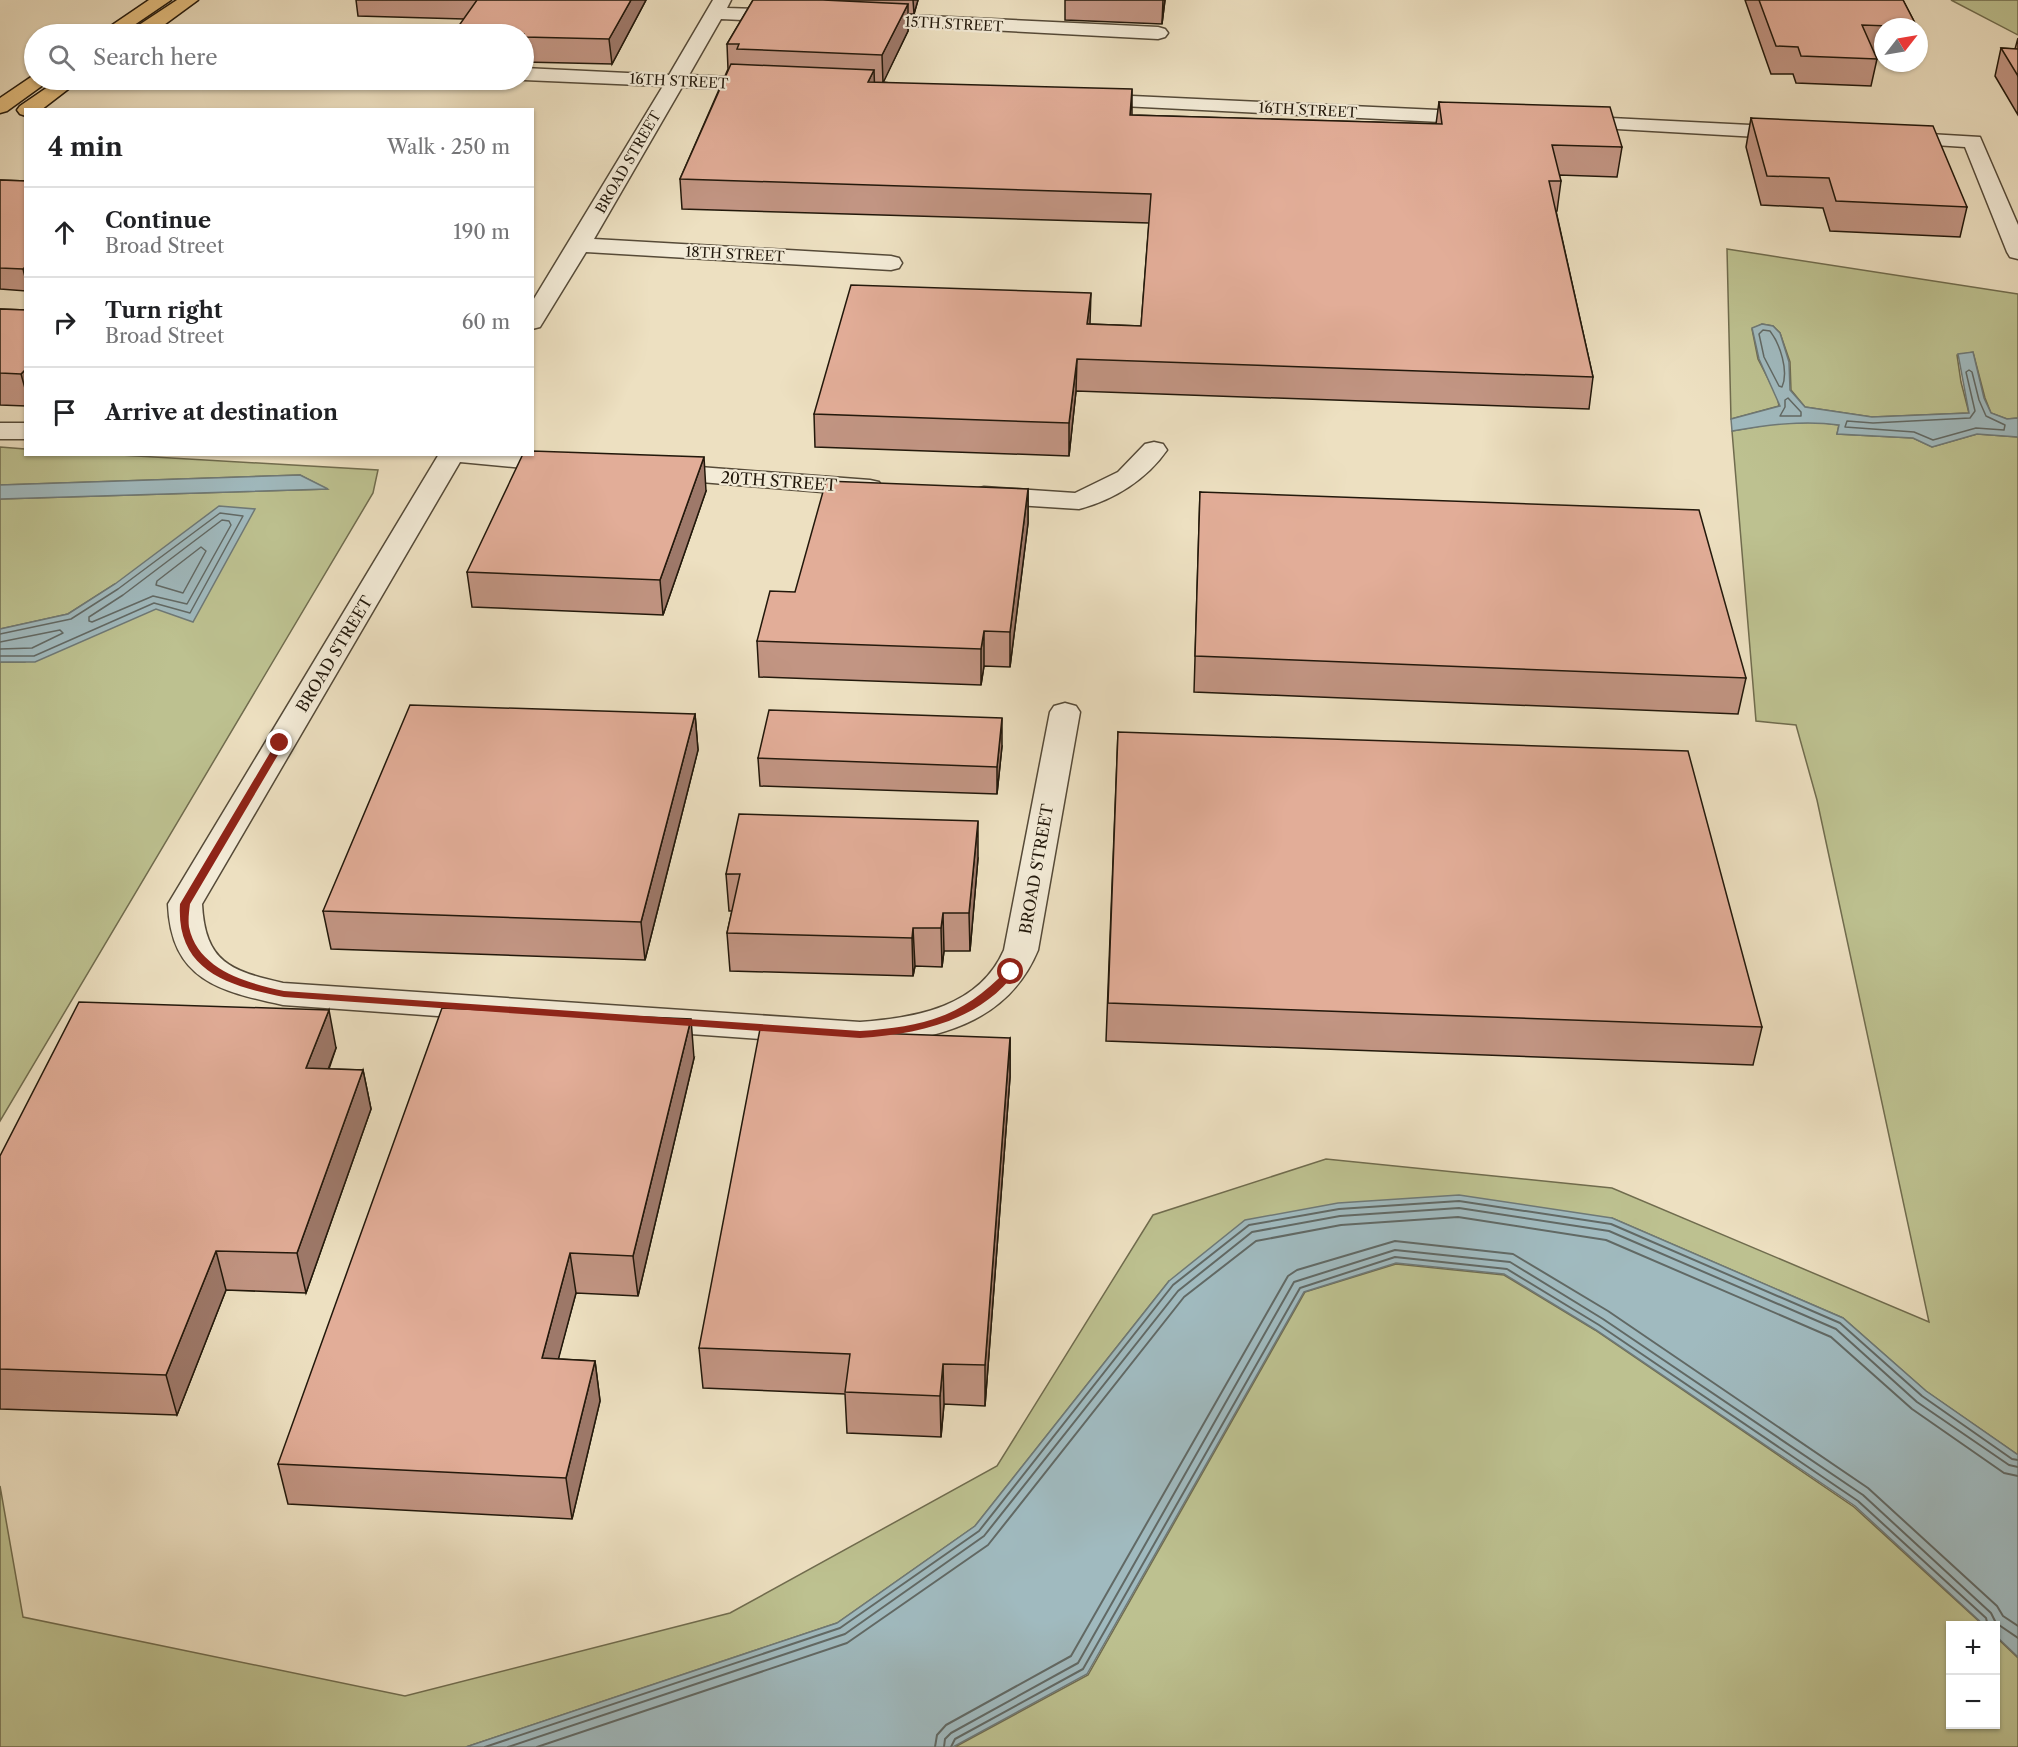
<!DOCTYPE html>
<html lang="en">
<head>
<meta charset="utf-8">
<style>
  :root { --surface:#fff; --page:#f6f6f6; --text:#202124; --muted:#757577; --line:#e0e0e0 }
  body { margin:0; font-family:"Libre Caslon Text",serif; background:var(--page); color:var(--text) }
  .controls { position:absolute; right:18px; bottom:18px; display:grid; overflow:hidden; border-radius:0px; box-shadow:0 2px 4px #0004 }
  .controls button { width:54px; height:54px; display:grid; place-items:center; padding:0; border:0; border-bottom:2px solid var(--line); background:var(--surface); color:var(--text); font:30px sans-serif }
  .compass { position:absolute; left:1874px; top:18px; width:54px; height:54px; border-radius:50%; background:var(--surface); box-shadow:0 2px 4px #0004; rotate:59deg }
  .stop { position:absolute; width:18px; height:18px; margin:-14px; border:4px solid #8f2418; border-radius:50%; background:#fff }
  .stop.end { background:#8f2418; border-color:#fff; box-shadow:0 2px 6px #0008 }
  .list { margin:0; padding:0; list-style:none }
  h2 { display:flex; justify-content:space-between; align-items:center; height:78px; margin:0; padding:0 24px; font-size:26px }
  h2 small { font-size:20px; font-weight:400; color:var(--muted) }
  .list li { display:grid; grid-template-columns:39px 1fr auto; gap:18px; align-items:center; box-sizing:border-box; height:90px; padding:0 24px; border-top:2px solid var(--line) }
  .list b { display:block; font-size:22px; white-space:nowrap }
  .list p { margin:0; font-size:20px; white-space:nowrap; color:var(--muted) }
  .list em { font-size:20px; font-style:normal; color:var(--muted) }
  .icon { flex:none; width:33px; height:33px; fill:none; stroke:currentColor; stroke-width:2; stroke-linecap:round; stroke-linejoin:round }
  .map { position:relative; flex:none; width:2018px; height:1747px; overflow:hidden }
  .search { position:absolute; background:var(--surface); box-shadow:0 2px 4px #0004; left:24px; top:24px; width:510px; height:66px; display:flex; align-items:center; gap:15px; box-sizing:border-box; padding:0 21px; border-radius:33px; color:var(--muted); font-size:22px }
  .panel { position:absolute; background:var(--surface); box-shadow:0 2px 4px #0004; left:24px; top:108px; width:510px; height:348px; border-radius:0px }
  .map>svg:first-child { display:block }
</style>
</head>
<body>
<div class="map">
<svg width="2018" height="1747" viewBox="0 0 2018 1747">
  <rect width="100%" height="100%" fill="#ede0c1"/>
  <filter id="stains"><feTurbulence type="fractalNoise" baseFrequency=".00333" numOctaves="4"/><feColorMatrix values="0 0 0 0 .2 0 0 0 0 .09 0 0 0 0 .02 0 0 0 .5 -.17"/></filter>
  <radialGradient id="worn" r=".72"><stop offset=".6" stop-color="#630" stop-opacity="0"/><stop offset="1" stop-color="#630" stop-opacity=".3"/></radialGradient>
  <g fill="#bdc190" stroke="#706c4e" stroke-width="1.5">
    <path d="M1951 0H2018V35Z"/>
    <path d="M1727 249 2018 294V418L2007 419 1991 413 1985 398 1973 352 1957 355 1961 382 1969 413 1872 417 1805 407 1791 390 1790 362 1780 333 1773 326 1762 324 1752 329 1758 359 1777 396 1779 406 1731 419Z"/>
    <path d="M1818 422 1839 425 1837 434 1913 438 1932 447 1977 434 2018 437V1455L1926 1391 1843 1318 1612 1218 1169 1281 975 1526 837 1623 466 1747H0V1486L23 1617 405 1696 730 1613 997 1466 1153 1215 1326 1159 1612 1188 1929 1322 1817 800 1796 725 1756 721 1732 431 1772 424Z"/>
    <path d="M0 447 25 449 26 454 120 455 378 470 373 493 0 1121V662H25L115 584 68 614 0 629V499L327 489 300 475 0 485Z"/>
    <path d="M1396 1264 1504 1275 1595 1330 1854 1507 1983 1625 1950 1626V1724H1996V1637L2018 1658V1747H955L1088 1675 1305 1292Z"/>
  </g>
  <g fill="#a0babf" stroke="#6e7977" stroke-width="1.5">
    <path d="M1762 324 1773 326 1780 333 1789 362 1790 390 1805 407 1872 417 1969 413 1958 354 1973 352 1984 398 1991 413 2007 419 2018 418V437L1977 434 1932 447 1913 438 1837 434 1839 425C1802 420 1768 425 1732 431L1731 419 1780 406 1759 359 1752 328Z"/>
    <path d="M300 475 328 489 0 499V485Z"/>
    <path d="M219 506 255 509 193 622 156 609 35 662H0V629L68 614 115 584Z"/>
    <path d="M1459 1195 1612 1218 1843 1318 1926 1391 2018 1455V1657L1996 1636V1626L1984 1625 1855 1506 1596 1330 1504 1274 1396 1263 1304 1292 1087 1674 953 1747H466L837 1623 975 1526 1169 1281 1245 1220 1338 1203Z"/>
  </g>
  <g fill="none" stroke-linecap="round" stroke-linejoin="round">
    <g stroke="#616965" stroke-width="1.5">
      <path d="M1763 330 1770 331C1780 344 1789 371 1782 387L1779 386 1764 357 1759 334Z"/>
      <path d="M1969 370 1972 372 1979 400 1986 416 2005 425 2004 430 1976 428 1933 440 1914 432 1845 427 1847 421 1873 423 1970 418 1975 411 1966 372Z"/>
      <path d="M1788 398 1801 412V416H1780L1785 407V400Z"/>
      <path d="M222 520 229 521 231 525 187 604 153 596 92 622 89 621V617L123 595Z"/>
      <path d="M201 547 206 551 183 593 156 585 157 581Z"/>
      <path d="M0 634 71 619 118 589 220 513 243 516 190 613 154 603 34 656H0"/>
      <path d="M0 642 60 630 63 633 32 648 0 649"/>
    </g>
    <g stroke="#616965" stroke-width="2">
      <path d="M485 1747 840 1628 979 1531 1173 1285 1249 1225 1339 1209 1459 1201 1611 1224 1840 1323 1922 1396 2012 1459 2018 1460"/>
      <path d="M508 1747 845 1634 984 1536 1178 1291 1252 1232 1340 1216 1459 1208 1609 1231 1836 1329 1917 1402 2009 1465 2018 1467"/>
      <path d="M537 1747 847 1643 988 1545 1184 1297 1256 1241 1341 1225 1458 1217 1606 1240 1831 1337 1912 1409 2004 1473 2018 1476"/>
      <path d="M935 1747 937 1735 946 1725 1071 1656 1288 1276 1297 1270 1395 1241 1513 1254 1608 1311 1868 1488 1997 1606 2003 1616 2018 1626"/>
      <path d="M944 1747 945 1739 951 1733 1078 1663 1294 1282 1395 1250 1510 1262 1603 1319 1863 1495 1991 1613 1996 1623 2018 1638"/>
      <path d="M951 1747 955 1739 1083 1669 1300 1288 1395 1257 1507 1269 1599 1325 1858 1501 1986 1618 1988 1626"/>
    </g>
    <defs>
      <g id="minor">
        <path d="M713 0H731L727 8 788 10 795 12 797 16 795 20 788 22 721 19 689 75 767 79 774 81 777 85 774 89 767 91 682 87 594 239 891 256 899 258 902 263 899 268 891 270 586 252 540 327 532 329V302L663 86 524 80V68L669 75Z"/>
        <path d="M863 13 1158 27 1165 29 1168 33 1165 37 1158 39 856 23 854 19 856 15Z"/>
        <path d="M1089 94 1481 112 1488 114 1491 118 1488 122 1481 124 1082 104 1079 100 1082 96Z"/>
        <path d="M1571 116 1792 127 1799 129 1802 133 1799 137 1792 139 1564 126 1561 122 1564 118Z"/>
        <path d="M1895 132 1980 137 2018 225V259L2010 257 2007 252 1965 147 1888 142 1885 138 1888 134Z"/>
        <rect x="0" y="423" width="26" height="16"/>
        <path d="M1154 442 1163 444 1167 450C1147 479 1114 500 1079 509L984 503 975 501 971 495 975 489 984 487 1075 493 1118 472 1145 444Z"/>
        <path d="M532 453 574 458 578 464 574 470 565 472 460 462 202 904C205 962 230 971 283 983L860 1022C916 1018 979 1007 1004 950L1050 712 1054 706 1065 703 1076 706 1080 712 1038 950C1007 1025 934 1040 860 1046L283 1005C219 991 171 980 168 904L439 454Z"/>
        <path d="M661 464 870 480 879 482 883 488 879 494 870 496 652 478 648 472 652 466Z"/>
      </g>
      <g id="primary">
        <path d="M149 0H171L121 34H99Z"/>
        <path d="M177 0H198L153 33H139L136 29 139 25Z"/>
        <path d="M34 75V80H50L7 111 0 113V98Z"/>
        <path d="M58 80H80L41 110H26V116L20 114 17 110 20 106Z"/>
      </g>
    </defs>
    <use href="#minor" stroke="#554a38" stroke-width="3"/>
    <use href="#primary" stroke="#22180b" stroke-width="3"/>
    <use href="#minor" fill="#f3ebd7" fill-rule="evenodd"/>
    <use href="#primary" fill="#e6c080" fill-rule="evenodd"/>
  </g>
  <g fill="#c29583" stroke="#22180b" stroke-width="1.5">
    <path d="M356 0H646L612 64 524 62V34L464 19 358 16Z"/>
    <path d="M753 0H918L914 14H908V31L883 82 1132 115 1436 124 1439 102 1622 147 1617 177 1559 175 1561 181 1557 211H1556L1593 377 1589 409 1076 391 1069 456 815 447 814 414 1090 324 1141 326 1149 223 682 209 680 179 728 69 727 44Z"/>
    <path d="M1065 0H1165L1162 24 1065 20Z"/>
    <path d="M1745 0H1903L1917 27H1883V53H1874L1877 59 1871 86 1796 83 1793 74H1771Z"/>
    <path d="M2018 38V115L1995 76 2001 48 2015 49Z"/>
    <path d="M1751 118 1967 207 1960 237 1830 231 1823 208 1761 205 1746 147Z"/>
    <path d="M0 180 26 181V291L0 289Z"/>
    <path d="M0 309 26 310V406L0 405Z"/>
    <path d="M1028 489V523L1010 667 984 666 981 685 759 677 757 641 795 592Z"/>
    <path d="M706 491 663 615 472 607 467 572Z"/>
    <path d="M1200 492 1746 678 1738 714 1194 692Z"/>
    <path d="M695 714 698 750 645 960 331 949 323 911Z"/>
    <path d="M1118 732 1762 1027 1753 1065 1106 1041Z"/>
    <path d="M1002 746 997 794 760 786 758 758Z"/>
    <path d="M978 858 970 951H944L942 967 915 966 913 976 730 971 727 933 732 911H729L726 874Z"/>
    <path d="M1010 1038V1077L985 1406 944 1404 941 1437 847 1433 845 1394 703 1388 699 1348Z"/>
    <path d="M336 1048 329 1069 363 1070 371 1109 306 1293 226 1290 177 1415 0 1409V1156Z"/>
    <path d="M694 1058 638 1296 576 1293 558 1359 595 1361 600 1401 572 1519 288 1504 278 1464Z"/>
  </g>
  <g fill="#9e796a" stroke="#22180b" stroke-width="1.5">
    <path d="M631 0H646L612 64 609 39Z"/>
    <path d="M913 0H918L914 14Z"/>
    <path d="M1163 0H1165L1162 24Z"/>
    <path d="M908 4V31L883 83 882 55Z"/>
    <path d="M874 70 875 98 868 82Z"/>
    <path d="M1132 89V117L1130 115Z"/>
    <path d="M26 266V281L23 269Z"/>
    <path d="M1091 293 1090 324H1087Z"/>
    <path d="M1077 359 1076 391 1069 456V423Z"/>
    <path d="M26 369V392L21 374Z"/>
    <path d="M704 457 706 491 663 615 660 580Z"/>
    <path d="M1028 489V523L1010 667V632Z"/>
    <path d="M984 631V666L981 685V649Z"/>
    <path d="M695 714 698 750 645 960 641 922Z"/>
    <path d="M1002 718V746L997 794V767Z"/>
    <path d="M978 821V858L970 951 969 913Z"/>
    <path d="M943 913 944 951 942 967 941 928Z"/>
    <path d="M913 928 915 966 913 976 912 938Z"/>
    <path d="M329 1010 336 1048 314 1107 306 1068Z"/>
    <path d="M691 1019 694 1058 638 1296 633 1256Z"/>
    <path d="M1010 1038V1077L985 1406V1365Z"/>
    <path d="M363 1070 371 1109 306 1293 297 1253Z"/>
    <path d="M216 1251 226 1290 177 1415 166 1375Z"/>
    <path d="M570 1253 576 1293 548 1398 542 1358Z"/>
    <path d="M595 1361 600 1401 572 1519 566 1478Z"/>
    <path d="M943 1364 944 1404 941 1437 940 1396Z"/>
  </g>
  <g fill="#e2ad98" stroke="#22180b" stroke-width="1.5">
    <path d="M477 0H631L609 39 524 37V34H453Z"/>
    <path d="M753 0H823L908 4 882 55 737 49 739 44H727Z"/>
    <path d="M1759 0H1903L1917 27 1862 25 1877 59 1801 56 1798 47 1776 46Z"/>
    <path d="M2001 48 2018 49V76Z"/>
    <path d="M731 64 874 70 868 82 1132 89 1130 115 1442 124 1439 102 1610 107 1622 147 1552 145 1561 181H1549L1593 377 1077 359 1069 423 814 414 851 285 1091 293 1087 324 1141 326 1151 194 680 179Z"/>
    <path d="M1751 118 1933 126 1967 207 1836 201 1829 178 1767 176Z"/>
    <path d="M0 180 26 181V266L23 269 0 268Z"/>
    <path d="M0 309 26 310V369L21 374 0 373Z"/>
    <path d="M532 451 704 457 660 580 467 572 523 454H532Z"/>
    <path d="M826 481 1028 489 1010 632 984 631 981 649 757 641 770 591 795 592Z"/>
    <path d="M1200 492 1699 510 1746 678 1195 656Z"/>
    <path d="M410 705 695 714 641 922 323 911Z"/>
    <path d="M769 710 1002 718 997 767 758 758Z"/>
    <path d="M1118 732 1688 751 1762 1027 1108 1003Z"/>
    <path d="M739 814 978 821 969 913H943L941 928H913L912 938 727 933 740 874H726Z"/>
    <path d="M79 1002 329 1010 306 1068 363 1070 297 1253 216 1251 166 1375 0 1369V1156Z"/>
    <path d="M442 1008 691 1019 633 1256 570 1253 542 1358 595 1361 566 1478 278 1464Z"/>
    <path d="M760 1029 1010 1038 985 1365 943 1364 940 1396 845 1392 850 1354 699 1348Z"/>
  </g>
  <path fill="#8f2418" d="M277 741 285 743 190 904C189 912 188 920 189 927 198 970 247 983 284 991L860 1031C923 1027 963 1017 1008 969L1011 968 1016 972C979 1021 919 1034 860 1038L284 997C228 986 176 971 180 904Z"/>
  <g text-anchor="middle" stroke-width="4.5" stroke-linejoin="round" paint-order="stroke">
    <g font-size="14" fill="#22180b" stroke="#f3ebd7">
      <text transform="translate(954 24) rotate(3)" y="5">15TH STREET</text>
      <text transform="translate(679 81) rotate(3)" y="5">16TH STREET</text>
      <text transform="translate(1308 110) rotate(3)" y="5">16TH STREET</text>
      <text transform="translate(628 162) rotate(-60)" y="5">BROAD STREET</text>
      <text transform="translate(735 254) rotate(3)" y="5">18TH STREET</text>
    </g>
    <g font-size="16" fill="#22180b" stroke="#f3ebd7">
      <text transform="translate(779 481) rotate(4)" y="6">20TH STREET</text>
      <text transform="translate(334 654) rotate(-59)" y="6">BROAD STREET</text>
      <text transform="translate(1036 869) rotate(-80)" y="6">BROAD STREET</text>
    </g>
  </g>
  <rect width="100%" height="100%" filter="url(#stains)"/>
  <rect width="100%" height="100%" fill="url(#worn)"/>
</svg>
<div class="controls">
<button>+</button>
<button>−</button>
</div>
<svg class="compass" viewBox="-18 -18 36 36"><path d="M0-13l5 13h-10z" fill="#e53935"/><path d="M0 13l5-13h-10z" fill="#757577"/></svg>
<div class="stop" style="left:1011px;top:972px"></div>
<div class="stop end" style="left:280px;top:743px"></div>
<div class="search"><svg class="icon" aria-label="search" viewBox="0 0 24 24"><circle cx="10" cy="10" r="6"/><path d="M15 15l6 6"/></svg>Search here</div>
<section class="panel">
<h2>4 min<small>Walk · 250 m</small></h2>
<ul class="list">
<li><svg class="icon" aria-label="ahead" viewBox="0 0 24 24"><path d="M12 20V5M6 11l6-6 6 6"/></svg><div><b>Continue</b><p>Broad Street</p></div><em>190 m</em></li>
<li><svg class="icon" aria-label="right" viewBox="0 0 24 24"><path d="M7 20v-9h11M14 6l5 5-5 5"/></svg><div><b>Turn right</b><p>Broad Street</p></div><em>60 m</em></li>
<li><svg class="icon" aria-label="arrive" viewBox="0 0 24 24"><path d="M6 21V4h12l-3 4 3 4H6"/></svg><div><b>Arrive at destination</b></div></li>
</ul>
</section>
</div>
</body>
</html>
